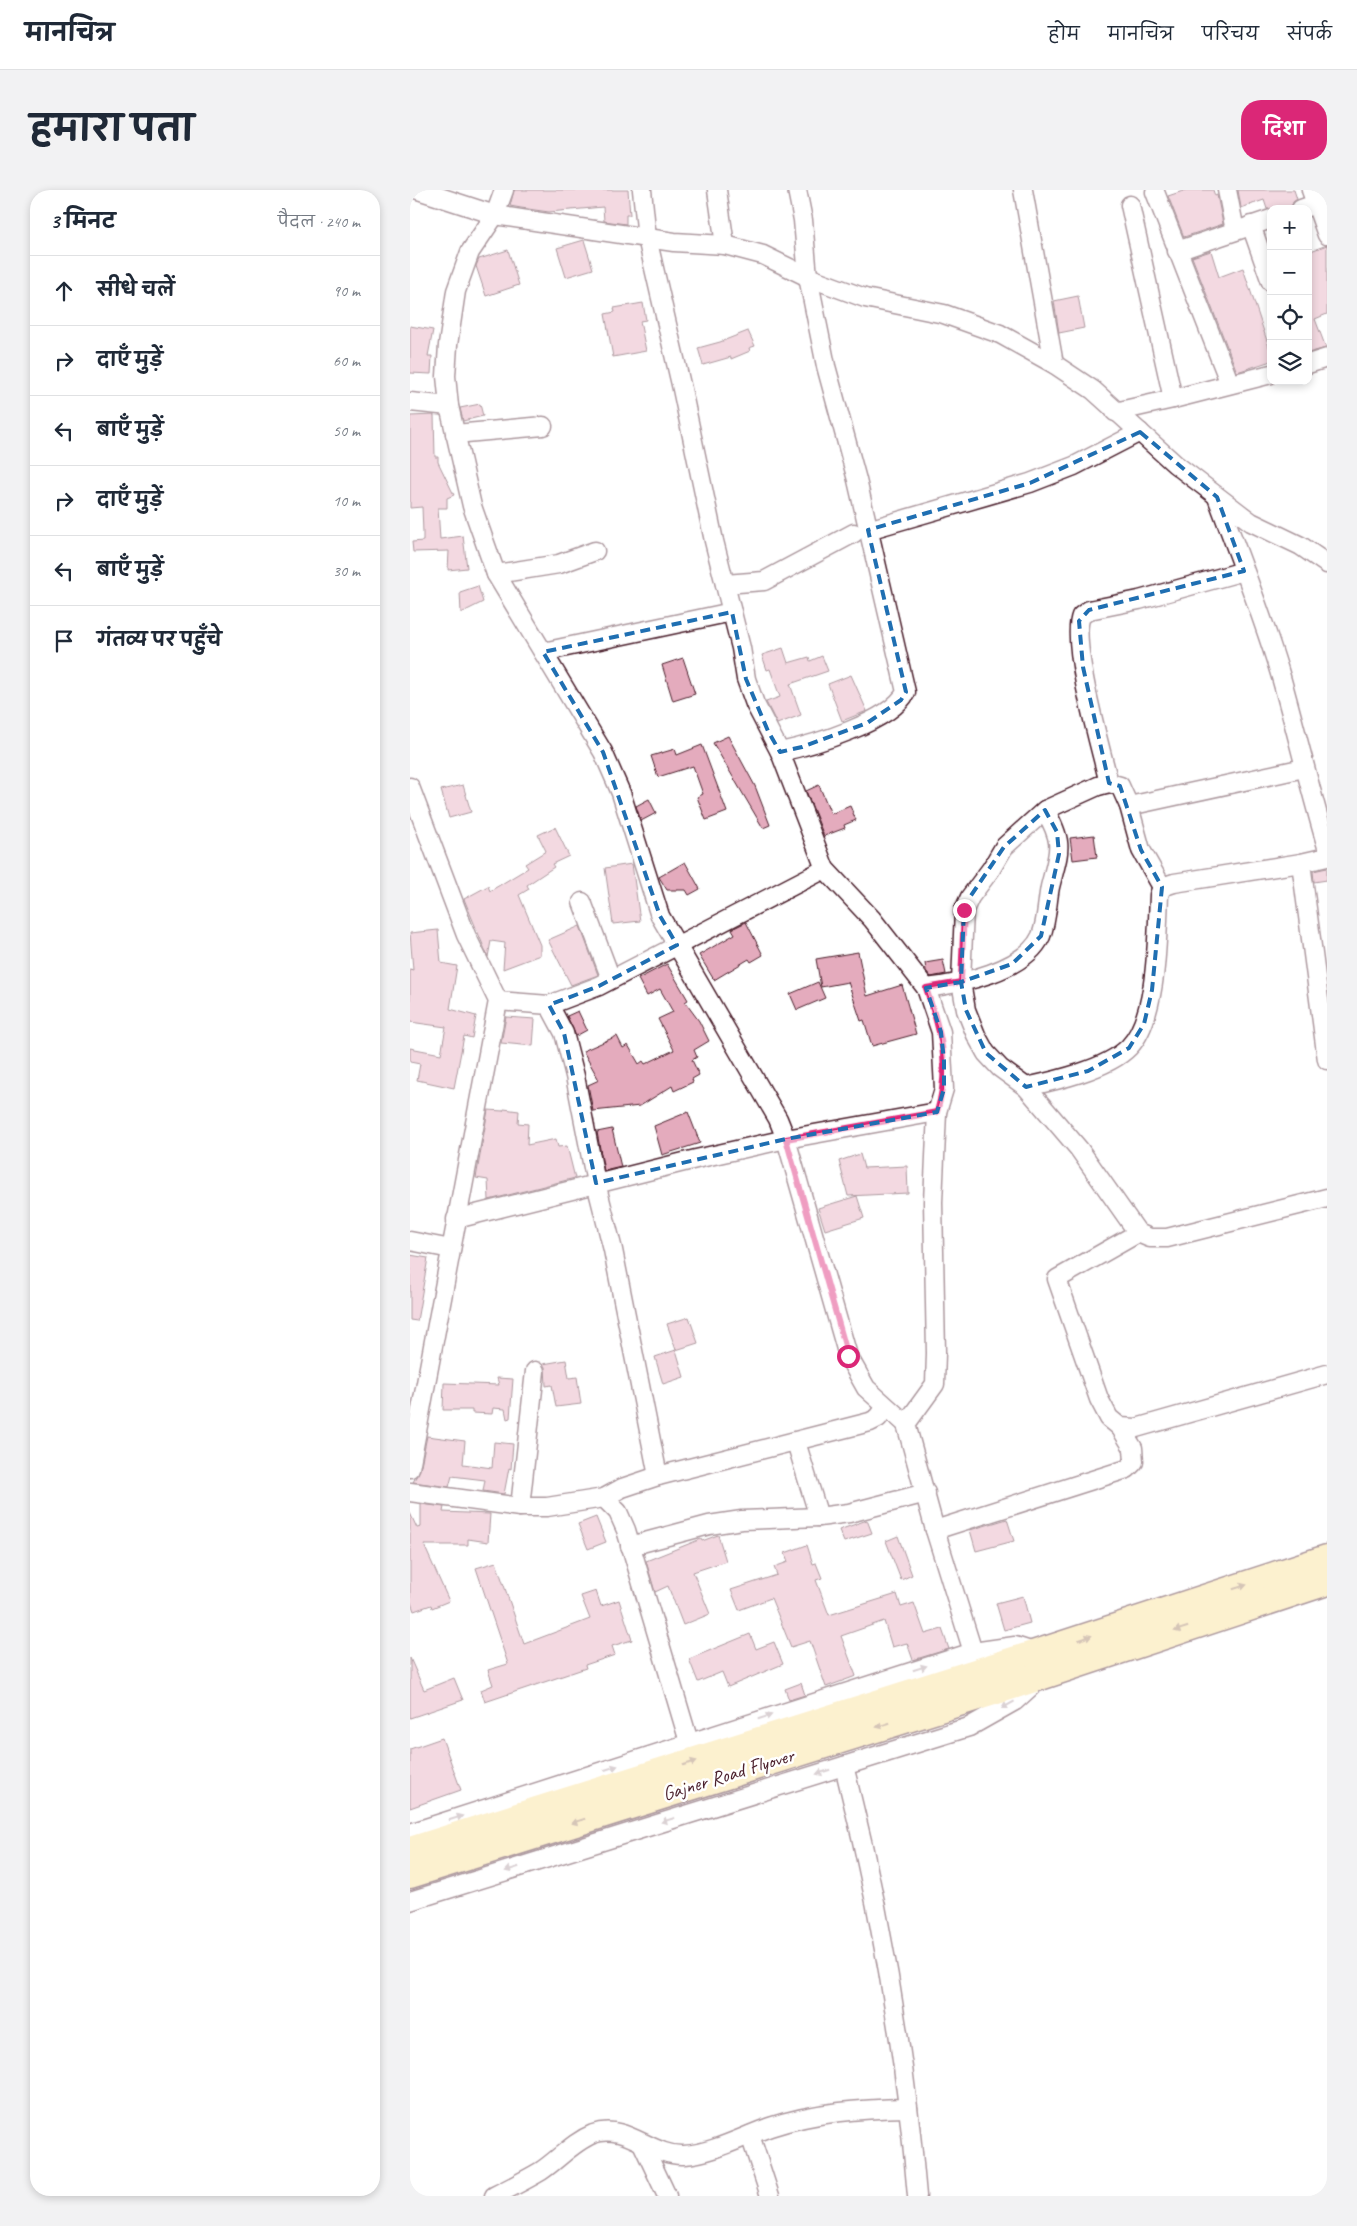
<!DOCTYPE html>
<html lang="hi">
<head>
<meta charset="utf-8">
<style>
  :root { --surface:#fff; --page:#f2f2f3; --text:#1f2937; --muted:#747a83; --line:#e0e1e3; --accent:#db2777 }
  body { margin:0; font-family:Caveat,"Playpen Sans Deva",sans-serif; background:var(--page); color:var(--text) }
  .controls { position:absolute; right:15px; top:15px; display:grid; overflow:hidden; border-radius:10px; box-shadow:0 2px 8px #0003 }
  .controls button { width:45px; height:45px; display:grid; place-items:center; padding:0; border:0; border-bottom:1px solid var(--line); background:var(--surface); color:var(--text); font:25px sans-serif }
  .stop { position:absolute; width:15px; height:15px; margin:-11px; border:4px solid #db2777; border-radius:50%; background:#fff }
  .stop.end { background:#db2777; border-color:#fff; box-shadow:0 1px 5px #0008 }
  .list { margin:0; padding:0; list-style:none }
  h2 { display:flex; justify-content:space-between; align-items:center; height:65px; margin:0; padding:0 20px; font-size:21px }
  h2 small { font-size:16px; font-weight:400; color:var(--muted) }
  .list li { display:grid; grid-template-columns:32px 1fr auto; gap:15px; align-items:center; box-sizing:border-box; height:70px; padding:0 20px; border-top:1px solid var(--line) }
  .list b { display:block; font-size:19px; white-space:nowrap }
  .list em { font-size:16px; font-style:normal; color:var(--muted) }
  .icon { flex:none; width:28px; height:28px; fill:none; stroke:currentColor; stroke-width:2; stroke-linecap:round; stroke-linejoin:round }
  .map { position:relative; flex:none; width:917px; height:2006px; overflow:hidden; border-radius:20px }
  header { display:flex; align-items:center; gap:30px; box-sizing:border-box; height:70px; padding:0 25px; background:var(--surface); border-bottom:1px solid var(--line) }
  header strong { font-size:24px }
  nav { display:flex; gap:28px; margin-inline-start:auto; font-size:18px }
  .intro { display:flex; align-items:center; justify-content:space-between; box-sizing:border-box; height:120px; padding:0 30px }
  h1 { margin:0; font-size:35px }
  .button { padding:12px 22px; border-radius:20px; background:var(--accent); color:#fff; font-size:18px; font-weight:700 }
  main { display:flex; gap:30px; padding:0 30px }
  aside { flex:1; background:var(--surface); border-radius:20px; box-shadow:0 2px 8px #0003 }
  .map>svg:first-child { display:block }
</style>
</head>
<body>
<header>
<strong>मानचित्र</strong>
<nav><a>होम</a><a>मानचित्र</a><a>परिचय</a><a>संपर्क</a></nav>
</header>
<div class="intro"><h1>हमारा पता</h1><a class="button">दिशा</a></div>
<main>
<aside>
<h2>3 मिनट<small>पैदल · 240 m</small></h2>
<ul class="list">
<li><svg class="icon" aria-label="ahead" viewBox="0 0 24 24"><path d="M12 20V5M6 11l6-6 6 6"/></svg><div><b>सीधे चलें</b></div><em>90 m</em></li>
<li><svg class="icon" aria-label="right" viewBox="0 0 24 24"><path d="M7 20v-9h11M14 6l5 5-5 5"/></svg><div><b>दाएँ मुड़ें</b></div><em>60 m</em></li>
<li><svg class="icon" aria-label="left" viewBox="0 0 24 24"><path d="M17 20v-9H6M10 6l-5 5 5 5"/></svg><div><b>बाएँ मुड़ें</b></div><em>50 m</em></li>
<li><svg class="icon" aria-label="right" viewBox="0 0 24 24"><path d="M7 20v-9h11M14 6l5 5-5 5"/></svg><div><b>दाएँ मुड़ें</b></div><em>10 m</em></li>
<li><svg class="icon" aria-label="left" viewBox="0 0 24 24"><path d="M17 20v-9H6M10 6l-5 5 5 5"/></svg><div><b>बाएँ मुड़ें</b></div><em>30 m</em></li>
<li><svg class="icon" aria-label="arrive" viewBox="0 0 24 24"><path d="M6 21V4h12l-3 4 3 4H6"/></svg><div><b>गंतव्य पर पहुँचे</b></div></li>
</ul>
</aside>
<div class="map">
<svg width="917" height="2006" viewBox="0 0 917 2006">
  <rect width="100%" height="100%" fill="#fff"/>
  <filter id="ink" filterUnits="userSpaceOnUse"><feTurbulence type="fractalNoise" baseFrequency=".02" numOctaves="2"/><feDisplacementMap in="SourceGraphic" scale="10" xChannelSelector="R" yChannelSelector="G"/><feConvolveMatrix kernelMatrix="1 2 1 2 8 2 1 2 1" color-interpolation-filters="sRGB"/></filter>
  <g filter="url(#ink)">
    <g fill="#e4abbd" stroke="#4a1f2b">
      <path d="M104 0H218L220 25H216V34L194 31 193 17 139 22 111 18 100 16Z"/>
      <path d="M776 0H803L805 6 807 5 813 34 774 47 758 6Z"/>
      <path d="M828 0H884L887 9 883 12 881 19H857L854 10 831 18Z"/>
      <path d="M174 50 183 79 156 87 147 58Z"/>
      <path d="M917 55V124L905 129 916 158 898 163V62Z"/>
      <path d="M98 60 109 95 76 106 66 76 69 69Z"/>
      <path d="M801 61 809 87 833 78 861 163V171L827 182 782 67Z"/>
      <path d="M668 106 674 138 649 143 644 111Z"/>
      <path d="M233 113 236 130 230 131 236 161 203 167 195 124 205 122 204 118Z"/>
      <path d="M0 136 23 140 18 166H22L21 184 0 183Z"/>
      <path d="M338 141 345 156 339 158 340 161 321 169V167L293 175 288 158 310 152Z"/>
      <path d="M70 214 73 226 53 231 50 218Z"/>
      <path d="M24 225 25 267H28V272L44 305 37 308V318H28L30 349 53 346 57 378 38 380 39 361 3 362 2 352 13 351V343L12 317 0 318V226Z"/>
      <path d="M68 396 73 412 51 423 50 402Z"/>
      <path d="M373 458 378 473 399 467 400 471 412 466 418 481 380 494 391 525 367 534 356 512 370 507 360 479 357 480 352 465Z"/>
      <path d="M273 468 285 504 263 511 252 475Z"/>
      <path d="M441 485 457 521 432 531 418 494Z"/>
      <path d="M318 546 345 596 360 635 353 638 303 553Z"/>
      <path d="M292 555 317 622 296 630 287 607 293 604 283 576 248 587 241 566 265 559 267 565Z"/>
      <path d="M53 595 61 622 39 628 31 600Z"/>
      <path d="M409 595 421 624 440 616 446 630 434 635 435 638 414 646 396 601Z"/>
      <path d="M239 609 246 623 231 631 226 616Z"/>
      <path d="M145 637 159 666 142 674 144 677 117 695 119 699 109 705 130 755V765L93 779 95 753 81 751 78 767 54 709 78 696 80 701 118 678 115 674 136 661 128 645Z"/>
      <path d="M684 645 687 667 663 670 660 648Z"/>
      <path d="M275 672 290 699 279 705 276 700H257L249 687Z"/>
      <path d="M222 674 230 731 203 734 195 678Z"/>
      <path d="M917 678V690L904 692 903 681Z"/>
      <path d="M336 732 353 765 341 772 339 769 304 790 289 765 325 744 322 739Z"/>
      <path d="M170 736 188 785 161 795 138 750Z"/>
      <path d="M28 740 31 773 47 776 40 819 66 826 62 848 54 846 44 898 7 890 10 874 0 872V858L31 864 36 837 0 832V779L3 780 0 743Z"/>
      <path d="M448 762 457 806 492 795 506 844 462 856 454 830 451 831 438 792 411 797 406 769Z"/>
      <path d="M533 770 536 784 521 787 516 781 515 773Z"/>
      <path d="M257 774 278 810 275 812 289 831 299 851 284 860 287 867 282 870 289 885 282 889 283 892 264 901 262 896 230 916 183 921 178 895 189 890 173 861 207 846 213 858 218 855 229 874 233 871 235 874 264 860 248 829 263 822 250 799 237 806 228 789Z"/>
      <path d="M408 792 415 808 387 820 380 804Z"/>
      <path d="M168 821 177 840 166 846 157 826Z"/>
      <path d="M96 827 125 829 123 856 91 853Z"/>
      <path d="M94 919 109 921 108 933 118 934 117 955 146 949 148 957 157 956 165 988 79 1010 78 990 66 988 78 920 93 921Z"/>
      <path d="M278 922 290 953 252 965 244 936Z"/>
      <path d="M202 939 211 977 194 981 187 942Z"/>
      <path d="M450 964 454 978 497 976 498 1003 438 1006 429 971Z"/>
      <path d="M447 1006 454 1028 415 1040 408 1018Z"/>
      <path d="M0 1065 18 1068 7 1131 0 1130Z"/>
      <path d="M279 1127 288 1153 266 1160 257 1134Z"/>
      <path d="M266 1160 274 1187 253 1194 245 1167Z"/>
      <path d="M156 1170 159 1188 167 1187 171 1214 146 1217 142 1195 136 1196 135 1177 133 1174Z"/>
      <path d="M87 1188 103 1189 100 1228 97 1229 95 1219 83 1218 82 1224 62 1223V1220H33L34 1193 89 1195Z"/>
      <path d="M17 1246 55 1251 53 1274 82 1278 84 1252 103 1254 101 1279 99 1278 94 1304 73 1301 75 1290 42 1286 39 1297 3 1292 10 1280Z"/>
      <path d="M11 1314 34 1317 33 1322 80 1324 78 1352 58 1349V1355H14L39 1411 22 1418 21 1415 4 1421 0 1410V1323L7 1338 11 1337Z"/>
      <path d="M186 1327 196 1352 178 1359 168 1334Z"/>
      <path d="M597 1329 604 1351 566 1361 560 1340Z"/>
      <path d="M457 1330 462 1343 434 1352 429 1340Z"/>
      <path d="M308 1345 316 1371 283 1382 300 1424 273 1435 258 1396 245 1402 236 1371 291 1349 292 1351Z"/>
      <path d="M488 1346 502 1385 491 1390 476 1351Z"/>
      <path d="M397 1355 403 1374 406 1373 412 1388 406 1390 419 1425 487 1404 491 1417 504 1413 515 1444 532 1439 539 1459 503 1470 497 1453 482 1457 474 1431 431 1446 446 1486 416 1497 400 1451 381 1457 361 1408 329 1420 321 1400 367 1385 364 1377 378 1372 375 1363Z"/>
      <path d="M86 1372 114 1454 180 1429 171 1406 186 1401 191 1416 209 1410 222 1450 202 1456 205 1465 175 1475 176 1478 75 1512 71 1500 83 1495 78 1480 98 1474 66 1378Z"/>
      <path d="M613 1406 620 1433 594 1440 586 1413Z"/>
      <path d="M340 1444 346 1459 364 1452 373 1474 318 1497 312 1482 288 1492 279 1469Z"/>
      <path d="M0 1468 14 1500 44 1488 53 1510 0 1528Z"/>
      <path d="M391 1493 395 1505 379 1510 375 1499Z"/>
      <path d="M32 1548 51 1600 0 1618V1559Z"/>
    </g>
    <g fill="none" stroke-linecap="round" stroke-linejoin="round">
      <defs>
        <g id="minor">
          <path d="M8 0 85 25 264 52 315 55 353 65 398 87 455 108 534 124 590 144 644 174 683 200 765 274 841 332 891 356 917 374"/>
          <path d="M94 0 85 25 60 62 46 101 38 155 36 186 39 216 62 316 86 384 193 562 211 603 250 726 368 929 376 949 438 1166 456 1198 496 1234"/>
          <path d="M232 0 237 48 272 199 304 351 331 458 336 489 345 514 370 562 415 679 462 729 516 798 531 842 534 899 527 922 523 1012 526 1163 525 1194 496 1234 525 1340 563 1462"/>
          <path d="M307 0 315 55"/>
          <path d="M613 0 644 174"/>
          <path d="M817 0 825 41"/>
          <path d="M901 0 917 45"/>
          <path d="M745 2 820 194"/>
          <path d="M720 15 763 209"/>
          <path d="M891 19 917 10"/>
          <path d="M841 35 861 92"/>
          <path d="M767 61 861 29"/>
          <path d="M898 174 917 168"/>
          <path d="M0 212 39 216"/>
          <path d="M705 222 763 209 861 184"/>
          <path d="M45 244 133 236"/>
          <path d="M807 307C829 366 853 426 871 487 887 543 900 600 917 657"/>
          <path d="M458 340 620 293 664 276 730 242"/>
          <path d="M86 384 149 374 185 361"/>
          <path d="M315 394 354 391 444 343"/>
          <path d="M133 462 322 422"/>
          <path d="M370 562C403 555 481 532 496 502L447 290 416 176 398 87 393 30 387 0"/>
          <path d="M699 593C691 560 660 453 671 426L679 420 729 410 834 381"/>
          <path d="M0 597 56 745 88 811 0 1278"/>
          <path d="M719 616 894 578"/>
          <path d="M891 673 917 870"/>
          <path d="M752 697 731 660 719 616 710 596 699 593 688 596 635 620 594 657 581 679 560 707 554 720 551 792 556 820 566 845 576 863 590 878 616 897 669 959 728 1043 740 1048H757L917 1008"/>
          <path d="M172 712 201 789"/>
          <path d="M516 798C550 794 615 781 631 746 637 731 637 712 640 697 649 660 655 655 635 620"/>
          <path d="M88 811 139 815 189 796 415 679"/>
          <path d="M139 815 154 843 165 886 186 993 203 1060 248 1286"/>
          <path d="M616 897C644 891 698 879 719 857 748 827 747 746 749 705L752 697 764 693 891 673 917 667"/>
          <path d="M46 1029 286 969 376 949 527 922"/>
          <path d="M728 1043 647 1089 689 1209 699 1228 710 1237 726 1238 917 1184"/>
          <path d="M0 1051 41 1059"/>
          <path d="M386 1252 409 1327"/>
          <path d="M0 1302 110 1317H137L194 1308 208 1322 216 1340 279 1552"/>
          <path d="M194 1308 212 1298 248 1286 460 1232 468 1228 476 1217"/>
          <path d="M110 1317 125 1181"/>
          <path d="M525 1340 717 1279 724 1272 723 1258 710 1237"/>
          <path d="M220 1356 299 1335 332 1330 409 1327 439 1323 516 1303"/>
          <path d="M434 1576C470 1717 495 1861 507 2006"/>
          <path d="M0 1643 563 1462 605 1456 627 1463"/>
          <path d="M0 1711 559 1537 605 1511 627 1491"/>
          <path d="M340 1945 360 2006"/>
          <path d="M232 1953 257 2006"/>
          <path d="M84 2006C100 1998 116 1990 131 1981 149 1969 163 1952 183 1944 216 1932 242 1967 274 1965 303 1963 332 1947 360 1937 405 1922 450 1919 498 1918"/>
        </g>
        <g id="primary">
          <path d="M0 1661 629 1463 917 1369"/>
          <path d="M0 1684 603 1495 917 1391"/>
        </g>
      </defs>
      <use href="#minor" stroke="#4a1f2b" stroke-width="21"/>
      <use href="#primary" stroke="#4a1f2b" stroke-width="31"/>
      <use href="#minor" stroke="#fff" stroke-width="18"/>
      <use href="#primary" stroke="#f9df96" stroke-width="28"/>
    </g>
    <defs><path id="oneway-solid" d="M-6-.8H1V-3.2L6.5 0L1 3.2V.8H-6Z" transform="scale(1.25)"/></defs>
    <g fill="#a27f60">
      <use href="#oneway-solid" transform="translate(830 1397) rotate(-17)"/>
      <use href="#oneway-solid" transform="translate(771 1439) rotate(162)"/>
      <use href="#oneway-solid" transform="translate(675 1448) rotate(-19)"/>
      <use href="#oneway-solid" transform="translate(473 1535) rotate(163)"/>
      <use href="#oneway-solid" transform="translate(280 1573) rotate(-17)"/>
      <use href="#oneway-solid" transform="translate(168 1631) rotate(163)"/>
    </g>
    <g fill="#ae9aa0">
      <use href="#oneway-solid" transform="translate(510 1478) rotate(-17)"/>
      <use href="#oneway-solid" transform="translate(598 1515) rotate(151)"/>
      <use href="#oneway-solid" transform="translate(355 1527) rotate(-18)"/>
      <use href="#oneway-solid" transform="translate(201 1578) rotate(-18)"/>
      <use href="#oneway-solid" transform="translate(413 1582) rotate(163)"/>
      <use href="#oneway-solid" transform="translate(46 1628) rotate(-18)"/>
      <use href="#oneway-solid" transform="translate(258 1630) rotate(163)"/>
      <use href="#oneway-solid" transform="translate(102 1679) rotate(163)"/>
    </g>
  </g>
  <g fill="none" stroke-linecap="round" stroke-linejoin="round" filter="url(#ink)">
    <path stroke="#db2777" stroke-width="6" d="M438 1166 376 949 527 922C541 874 531 843 516 798L551 792 554 720"/>
  </g>
  <path d="M0 0H917V2006H0ZM730 242 807 307 834 381 679 420 669 431 673 477 699 593 710 596 731 660 752 697 742 800 734 834 719 858 678 881 616 897 576 863 556 820 551 792 602 774 631 746 649 664 647 642 635 620 594 657 560 707 554 720 551 792 516 798 531 842 534 871V899L527 922 376 949 186 993 154 843 139 815 189 796 267 755 250 726 193 562 133 462 322 422 336 489 358 541 370 562 392 557 457 533 491 510 496 502 458 340 620 293Z" fill="#fff" fill-opacity=".55" fill-rule="evenodd"/>
  <path fill="none" stroke="#1f6fb2" stroke-width="4" stroke-dasharray="10 6" stroke-linejoin="round" d="M730 242 807 307 834 381 679 420 669 431 673 477 699 593 710 596 731 660 752 697 742 800 734 834 719 858 678 881 616 897 576 863 556 820 551 792 602 774 631 746 649 664 647 642 635 620 594 657 560 707 554 720 551 792 516 798 531 842 534 871V899L527 922 376 949 186 993 154 843 139 815 189 796 267 755 250 726 193 562 133 462 322 422 336 489 358 541 370 562 392 557 457 533 491 510 496 502 458 340 620 293Z"/>
  <g text-anchor="middle" stroke-width="5" stroke-linejoin="round" paint-order="stroke">
    <g font-size="20" fill="#4a1f2b" stroke="#fff">
      <text transform="translate(318 1584) rotate(-17)" y="7">Gajner Road Flyover</text>
    </g>
  </g>
</svg>
<div class="controls">
<button>+</button>
<button>−</button>
<button><svg class="icon" aria-label="locate" viewBox="0 0 24 24"><circle cx="12" cy="12" r="6"/><path d="M12 2v4M12 18v4M2 12h4M18 12h4"/></svg></button>
<button><svg class="icon" aria-label="layers" viewBox="0 0 24 24"><path d="M12 4l9 5-9 5-9-5zM3 14l9 5 9-5"/></svg></button>
</div>
<div class="stop" style="left:438px;top:1166px"></div>
<div class="stop end" style="left:554px;top:720px"></div>
</div>
</main>
</body>
</html>
